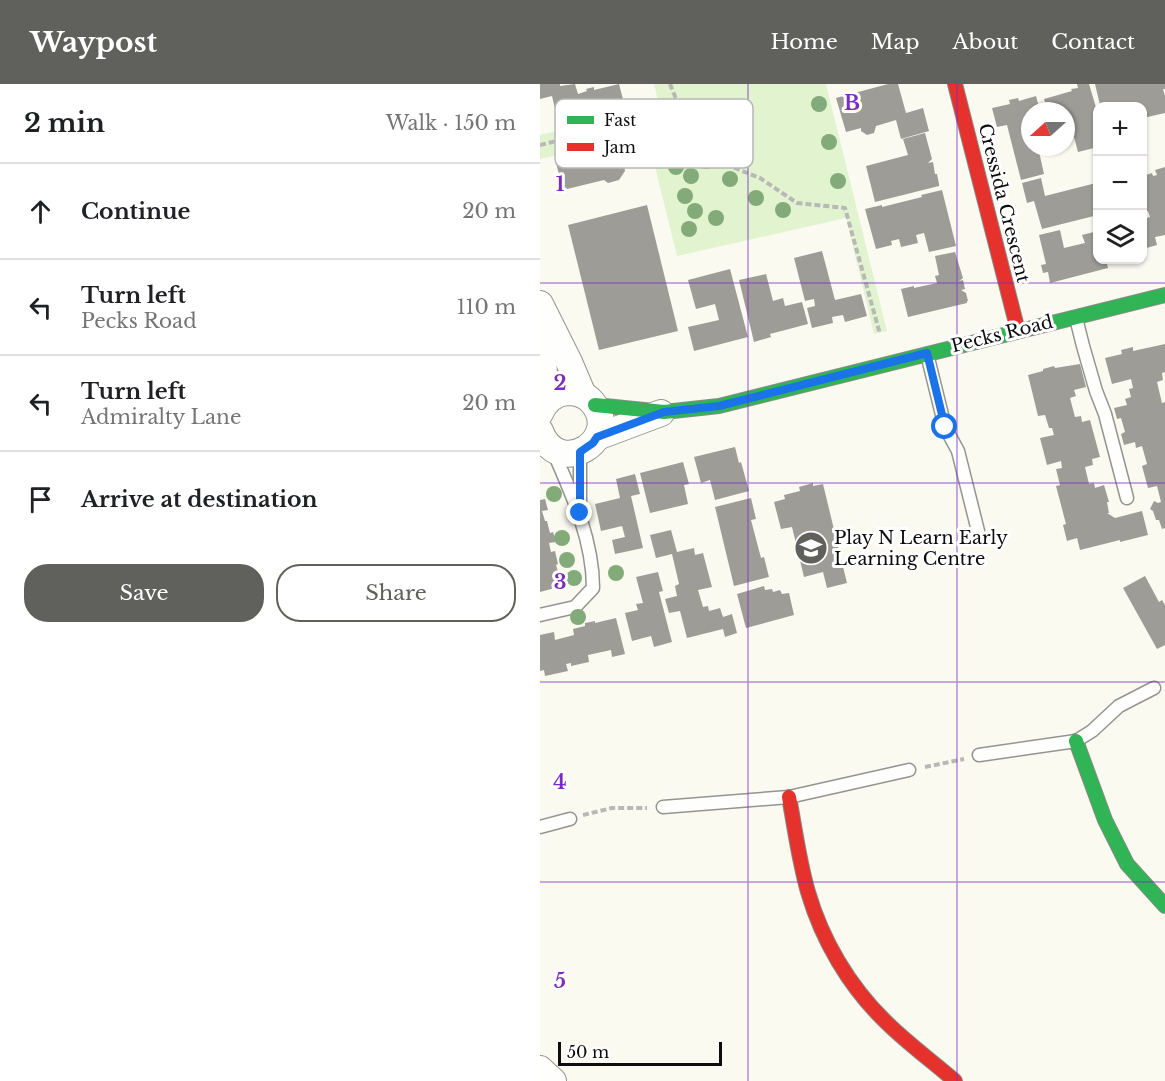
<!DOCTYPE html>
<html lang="en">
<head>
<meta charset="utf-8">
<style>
  :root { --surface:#fff; --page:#f6f6f6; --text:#202124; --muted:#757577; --line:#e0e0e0; --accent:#60605d }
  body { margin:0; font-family:"Libre Baskerville",serif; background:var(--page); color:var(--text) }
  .controls { position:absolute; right:18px; top:18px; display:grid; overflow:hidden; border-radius:12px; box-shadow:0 2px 4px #0004 }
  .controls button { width:54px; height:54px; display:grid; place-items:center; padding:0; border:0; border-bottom:2px solid var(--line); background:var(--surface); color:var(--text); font:30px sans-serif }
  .compass { position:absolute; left:481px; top:18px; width:54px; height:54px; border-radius:50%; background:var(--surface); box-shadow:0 2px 4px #0004; rotate:249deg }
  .scale { position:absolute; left:18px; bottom:15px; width:164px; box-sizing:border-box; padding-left:6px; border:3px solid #0d0d0d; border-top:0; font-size:16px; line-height:21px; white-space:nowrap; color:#0d0d0d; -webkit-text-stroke:4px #fff; paint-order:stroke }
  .stop { position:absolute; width:18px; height:18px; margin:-14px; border:4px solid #1a73e8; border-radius:50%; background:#fff }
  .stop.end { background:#1a73e8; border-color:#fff; box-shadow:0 2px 6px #0008 }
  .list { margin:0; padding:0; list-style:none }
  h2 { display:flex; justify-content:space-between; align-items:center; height:78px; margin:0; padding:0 24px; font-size:26px }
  h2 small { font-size:20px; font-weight:400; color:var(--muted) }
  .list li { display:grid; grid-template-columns:39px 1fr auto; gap:18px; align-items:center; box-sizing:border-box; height:96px; padding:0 24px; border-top:2px solid var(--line) }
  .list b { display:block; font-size:22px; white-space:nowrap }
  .list p { margin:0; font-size:20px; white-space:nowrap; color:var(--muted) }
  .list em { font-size:20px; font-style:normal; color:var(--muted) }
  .actions { display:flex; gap:12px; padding:18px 24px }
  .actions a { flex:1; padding:14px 0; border:2px solid var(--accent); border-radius:24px; text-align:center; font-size:21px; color:var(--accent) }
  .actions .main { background:var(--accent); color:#fff }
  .icon { flex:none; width:33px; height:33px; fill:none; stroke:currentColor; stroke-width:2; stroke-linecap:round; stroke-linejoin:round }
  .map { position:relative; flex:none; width:625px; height:997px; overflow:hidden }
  header { display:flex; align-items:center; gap:36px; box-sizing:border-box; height:84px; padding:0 30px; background:var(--accent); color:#fff }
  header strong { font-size:28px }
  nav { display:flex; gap:33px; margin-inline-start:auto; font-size:21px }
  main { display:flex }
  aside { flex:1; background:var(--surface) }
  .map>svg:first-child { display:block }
</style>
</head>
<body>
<header>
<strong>Waypost</strong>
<nav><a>Home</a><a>Map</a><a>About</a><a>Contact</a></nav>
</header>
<main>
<aside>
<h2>2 min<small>Walk · 150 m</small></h2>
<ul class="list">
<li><svg class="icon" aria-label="ahead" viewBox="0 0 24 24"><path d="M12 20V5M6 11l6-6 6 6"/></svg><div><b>Continue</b></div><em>20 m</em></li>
<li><svg class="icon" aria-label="left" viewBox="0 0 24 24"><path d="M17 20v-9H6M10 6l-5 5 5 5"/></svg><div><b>Turn left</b><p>Pecks Road</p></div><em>110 m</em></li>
<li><svg class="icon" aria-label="left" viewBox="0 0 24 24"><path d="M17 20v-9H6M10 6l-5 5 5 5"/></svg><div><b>Turn left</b><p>Admiralty Lane</p></div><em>20 m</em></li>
<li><svg class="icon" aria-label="arrive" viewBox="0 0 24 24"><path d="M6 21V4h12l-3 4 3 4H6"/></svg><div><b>Arrive at destination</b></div></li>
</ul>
<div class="actions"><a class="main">Save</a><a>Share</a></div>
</aside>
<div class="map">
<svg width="625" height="997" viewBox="0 0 625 997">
  <rect width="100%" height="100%" fill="#fbfaf1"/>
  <path fill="#e1f3cf" d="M114 0H286L347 247 334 250 306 134 137 172 107 50 0 75V51L119 21Z"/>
  <g fill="#9e9c97">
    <path d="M0 0H20V2L35 0 38 10 47 7 46 5 54 3V6L79 0 85 23 41 34 42 37 19 42 12 12 0 15Z"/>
    <path d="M348 0H358L366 29 383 24 389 47 361 55 356 36 336 42 334 49 327 51 321 47V44L306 48 296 14Z"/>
    <path d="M537 0H549L558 30V63L538 68 534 53 526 56V42L530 41 526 32V27H508L504 15 532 7 531 5 538 4Z"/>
    <path d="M555 0H625V5H623L625 12V29L603 34V22H574L573 18 560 21Z"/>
    <path d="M496 12 500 27H490V63H498L504 90 481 96 467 41 457 43 452 24 470 20 469 16 478 14 479 17Z"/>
    <path d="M385 49 392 75 388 79 393 78 395 90H397L399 100V102L335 118 326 82 368 71 363 55Z"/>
    <path d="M75 61 79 74 83 77 85 87 79 96 68 99 64 96 23 106 15 75Z"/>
    <path d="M625 83V151L615 153 617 161 603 165V135L610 133 608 127 603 128V113L604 112 603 105V92L612 89 613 92 617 91 615 86Z"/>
    <path d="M501 94 505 112 556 99 558 104V131L502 145 494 117 487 119 482 99Z"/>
    <path d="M402 106 416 162 389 168 384 149 376 151 378 159 361 163 359 155 351 157 352 161 336 165 325 125 342 121V123L382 113 381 111Z"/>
    <path d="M107 121 138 247 59 266 28 141Z"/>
    <path d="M520 146 524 164 545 159 542 151 558 147V176H566L568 184 510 199 508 188 503 189 501 181 506 180 499 151Z"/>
    <path d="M282 167 295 216 321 210 327 232 305 238 303 231 292 233 293 239 272 244 267 224 275 222 274 215 265 217 254 174Z"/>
    <path d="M415 168 423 194 419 197 423 196 425 205 421 206 426 209 428 217H427V219L368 233 361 205 374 202V204L397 199 395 192 399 191 395 172Z"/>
    <path d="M190 185 208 253 154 267 148 243 179 236 175 220 156 225 148 196Z"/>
    <path d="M226 190 233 217 243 214 245 222 262 218 268 240 230 250 231 253 214 258 199 196Z"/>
    <path d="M625 260V288L622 289 623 296 617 298 622 319 625 318V444L622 445 619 436H616L613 427 610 425 614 417 618 419 621 418 617 402 608 404 602 382 607 380 602 362 596 364 595 358 584 361 581 350 585 348 581 334 577 335 574 324 587 321 585 315 591 313 589 305 593 304 591 295 572 300 565 274 582 270 581 266 593 263V267Z"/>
    <path d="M540 280 546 303 534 306 536 312 530 314 535 333 541 332 542 338 550 336 560 373 552 375 553 381 545 383 549 400 554 399 555 404 564 401 569 418H567L569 429H567L575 434 602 427 608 451 580 458V456L540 466 537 454 527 457 523 441 526 440 516 402 520 401 516 385 522 384 521 377 507 381 500 354 514 351 512 344H509L505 331 498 332 488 291 503 287V285L514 282 515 284Z"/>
    <path d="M195 363 199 379 201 378 209 407 175 416 170 396 161 399 154 373Z"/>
    <path d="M143 378 149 400 144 401 148 420 110 429 100 389Z"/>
    <path d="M95 390 100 410 91 412 103 464 75 470 72 456 85 453 82 442 61 447 55 420 80 414 76 395Z"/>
    <path d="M273 399V402L283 400 307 499 287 504 283 488 264 493 252 443 241 445 234 418 245 415 244 411 260 407 259 403Z"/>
    <path d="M211 414 216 435 211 436 221 474 224 473 229 493 194 502 175 423Z"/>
    <path d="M5 415 8 426 2 427 5 437H7L10 449 13 448 16 458 9 459 11 468 15 467 18 480 16 481 19 491 23 490 26 501 0 508V416Z"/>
    <path d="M131 446 137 468 154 464 155 471 163 469 172 503 158 506 163 523 168 522 169 527 180 524 183 533 192 530 197 549 185 553 183 545 147 554 140 527 129 529 125 515 137 512 135 502 139 500 132 470 116 474 110 451Z"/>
    <path d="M118 488 123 507 119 508 132 558 114 563 111 552 92 557 85 529 98 526 96 520 103 519 96 493Z"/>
    <path d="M605 492 619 518 622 516 625 521V561L617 565 583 504Z"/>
    <path d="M224 502 225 506 232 505 233 508 240 506 242 510 249 509 254 531 206 544 197 510Z"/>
    <path d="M76 534 85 570 72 573 71 566 48 571 49 578 31 582V579L26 580 28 587 5 592 4 586 0 587V551L14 548 15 556 34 551 33 545 45 542V539L55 537V539Z"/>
  </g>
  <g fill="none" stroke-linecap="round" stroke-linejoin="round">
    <defs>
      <g id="lane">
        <path d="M536 234 543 262 556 307 565 330 587 414"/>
        <path d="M387 270 405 343 418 367 438 447"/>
        <path d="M40 425V368"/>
        <path d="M0 531 35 523 53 504C53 456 32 410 13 367"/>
        <path d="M439 671 536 657 552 647 579 622 614 604"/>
        <path d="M123 723 249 713 369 686"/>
        <path d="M0 743 30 735"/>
      </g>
      <g id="street">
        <path d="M0 220 29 278 43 311"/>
        <path d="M0 232 6 318"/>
        <path d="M0 329C5 318 14 309 27 308 37 308 46 311 52 318 84 354 19 397 0 347"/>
        <path d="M57 353 121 329"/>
        <path d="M0 985 13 997"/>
      </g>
      <g id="fast">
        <path d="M55 321 124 328 179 322 625 211"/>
        <path d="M536 657 565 736 587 780 625 822"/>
      </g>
      <g id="jam">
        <path d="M415 0 478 247"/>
        <path d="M249 713C255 745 259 777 268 808 282 856 309 902 345 937 367 959 392 977 415 997"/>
      </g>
    </defs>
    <use href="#lane" stroke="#949490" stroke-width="15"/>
    <use href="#street" stroke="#949490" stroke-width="28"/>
    <use href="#fast" stroke="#8b8a86" stroke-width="16"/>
    <use href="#jam" stroke="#8b8a86" stroke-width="16"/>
    <g stroke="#b8b8b6" stroke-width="4" stroke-dasharray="6 3" stroke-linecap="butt">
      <path d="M130 0 141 27"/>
      <path d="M0 61 141 27 177 77 220 94 257 119 305 124 340 250"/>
      <path d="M385 683 424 675"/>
      <path d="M43 731 72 724H107"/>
    </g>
    <use href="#lane" stroke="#fefefd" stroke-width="12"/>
    <use href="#street" stroke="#fefefd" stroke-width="26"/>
    <use href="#fast" stroke="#30b455" stroke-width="14"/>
    <use href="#jam" stroke="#e5322d" stroke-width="14"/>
  </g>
  <g fill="#83ab7a">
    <circle cx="279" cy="20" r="8"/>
    <circle cx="289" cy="58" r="8"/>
    <circle cx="166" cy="77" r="8"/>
    <circle cx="136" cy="83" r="8"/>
    <circle cx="151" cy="92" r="8"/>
    <circle cx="190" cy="95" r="8"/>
    <circle cx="298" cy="97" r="8"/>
    <circle cx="145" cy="112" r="8"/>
    <circle cx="216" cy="114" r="8"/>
    <circle cx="243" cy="126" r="8"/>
    <circle cx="155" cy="127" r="8"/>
    <circle cx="176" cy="134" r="8"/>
    <circle cx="149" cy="145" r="8"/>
    <circle cx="14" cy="410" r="8"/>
    <circle cx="22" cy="454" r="8"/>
    <circle cx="27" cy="476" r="8"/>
    <circle cx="76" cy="489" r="8"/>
    <circle cx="34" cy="494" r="8"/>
    <circle cx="38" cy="533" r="8"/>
  </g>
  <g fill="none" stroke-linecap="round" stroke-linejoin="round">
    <path stroke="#1a73e8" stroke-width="8" d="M40 429V368L53 359 57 353 124 328 179 322 387 269 405 343"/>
  </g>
  <path fill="none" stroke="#7b2cbf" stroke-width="1.5" stroke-opacity="0.55" d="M208 0V997M417 0V997M0 199H625M0 399H625M0 598H625M0 798H625"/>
  <defs>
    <symbol id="school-disc" viewBox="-11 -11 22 22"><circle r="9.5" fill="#60605d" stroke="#fff"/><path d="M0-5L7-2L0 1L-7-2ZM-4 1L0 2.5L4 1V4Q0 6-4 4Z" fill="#fff"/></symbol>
  </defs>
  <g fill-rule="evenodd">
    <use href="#school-disc" x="252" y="445" width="38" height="38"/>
  </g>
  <g text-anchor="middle" stroke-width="6" stroke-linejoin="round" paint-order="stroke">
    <g font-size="18" fill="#0d0d0d" stroke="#fff">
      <text transform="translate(464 119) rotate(76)" y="6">Cressida Crescent</text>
      <text transform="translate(462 250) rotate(-14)" y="6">Pecks Road</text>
    </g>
    <g font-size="18" fill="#0d0d0d" stroke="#fff" text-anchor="start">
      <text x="294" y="460">Play N Learn Early<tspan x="294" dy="21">Learning Centre</tspan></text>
    </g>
  </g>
  <rect x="15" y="15" width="198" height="69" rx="9" fill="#fff" stroke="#b6b6b6" stroke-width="1.5"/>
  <rect x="27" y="32" width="27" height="8" fill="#30b455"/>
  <rect x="27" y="59" width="27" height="8" fill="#e5322d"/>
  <g font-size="16" fill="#0d0d0d">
    <text x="64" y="42">Fast</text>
    <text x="64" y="69">Jam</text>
  </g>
  <g font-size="20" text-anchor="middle" font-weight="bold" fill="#7b2cbf" stroke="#fff" stroke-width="6" stroke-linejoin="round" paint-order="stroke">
    <text x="312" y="26">B</text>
    <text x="20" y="107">1</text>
    <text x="20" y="306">2</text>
    <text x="20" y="505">3</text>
    <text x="20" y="705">4</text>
    <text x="20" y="904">5</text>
  </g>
</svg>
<div class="controls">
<button>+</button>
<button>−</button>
<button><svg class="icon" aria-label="layers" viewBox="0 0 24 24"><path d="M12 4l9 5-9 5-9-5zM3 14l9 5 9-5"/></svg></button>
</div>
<svg class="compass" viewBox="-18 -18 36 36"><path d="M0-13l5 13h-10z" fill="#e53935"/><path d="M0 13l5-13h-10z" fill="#757577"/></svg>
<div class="scale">50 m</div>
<div class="stop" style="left:405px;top:343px"></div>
<div class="stop end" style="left:40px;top:429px"></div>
</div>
</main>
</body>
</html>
